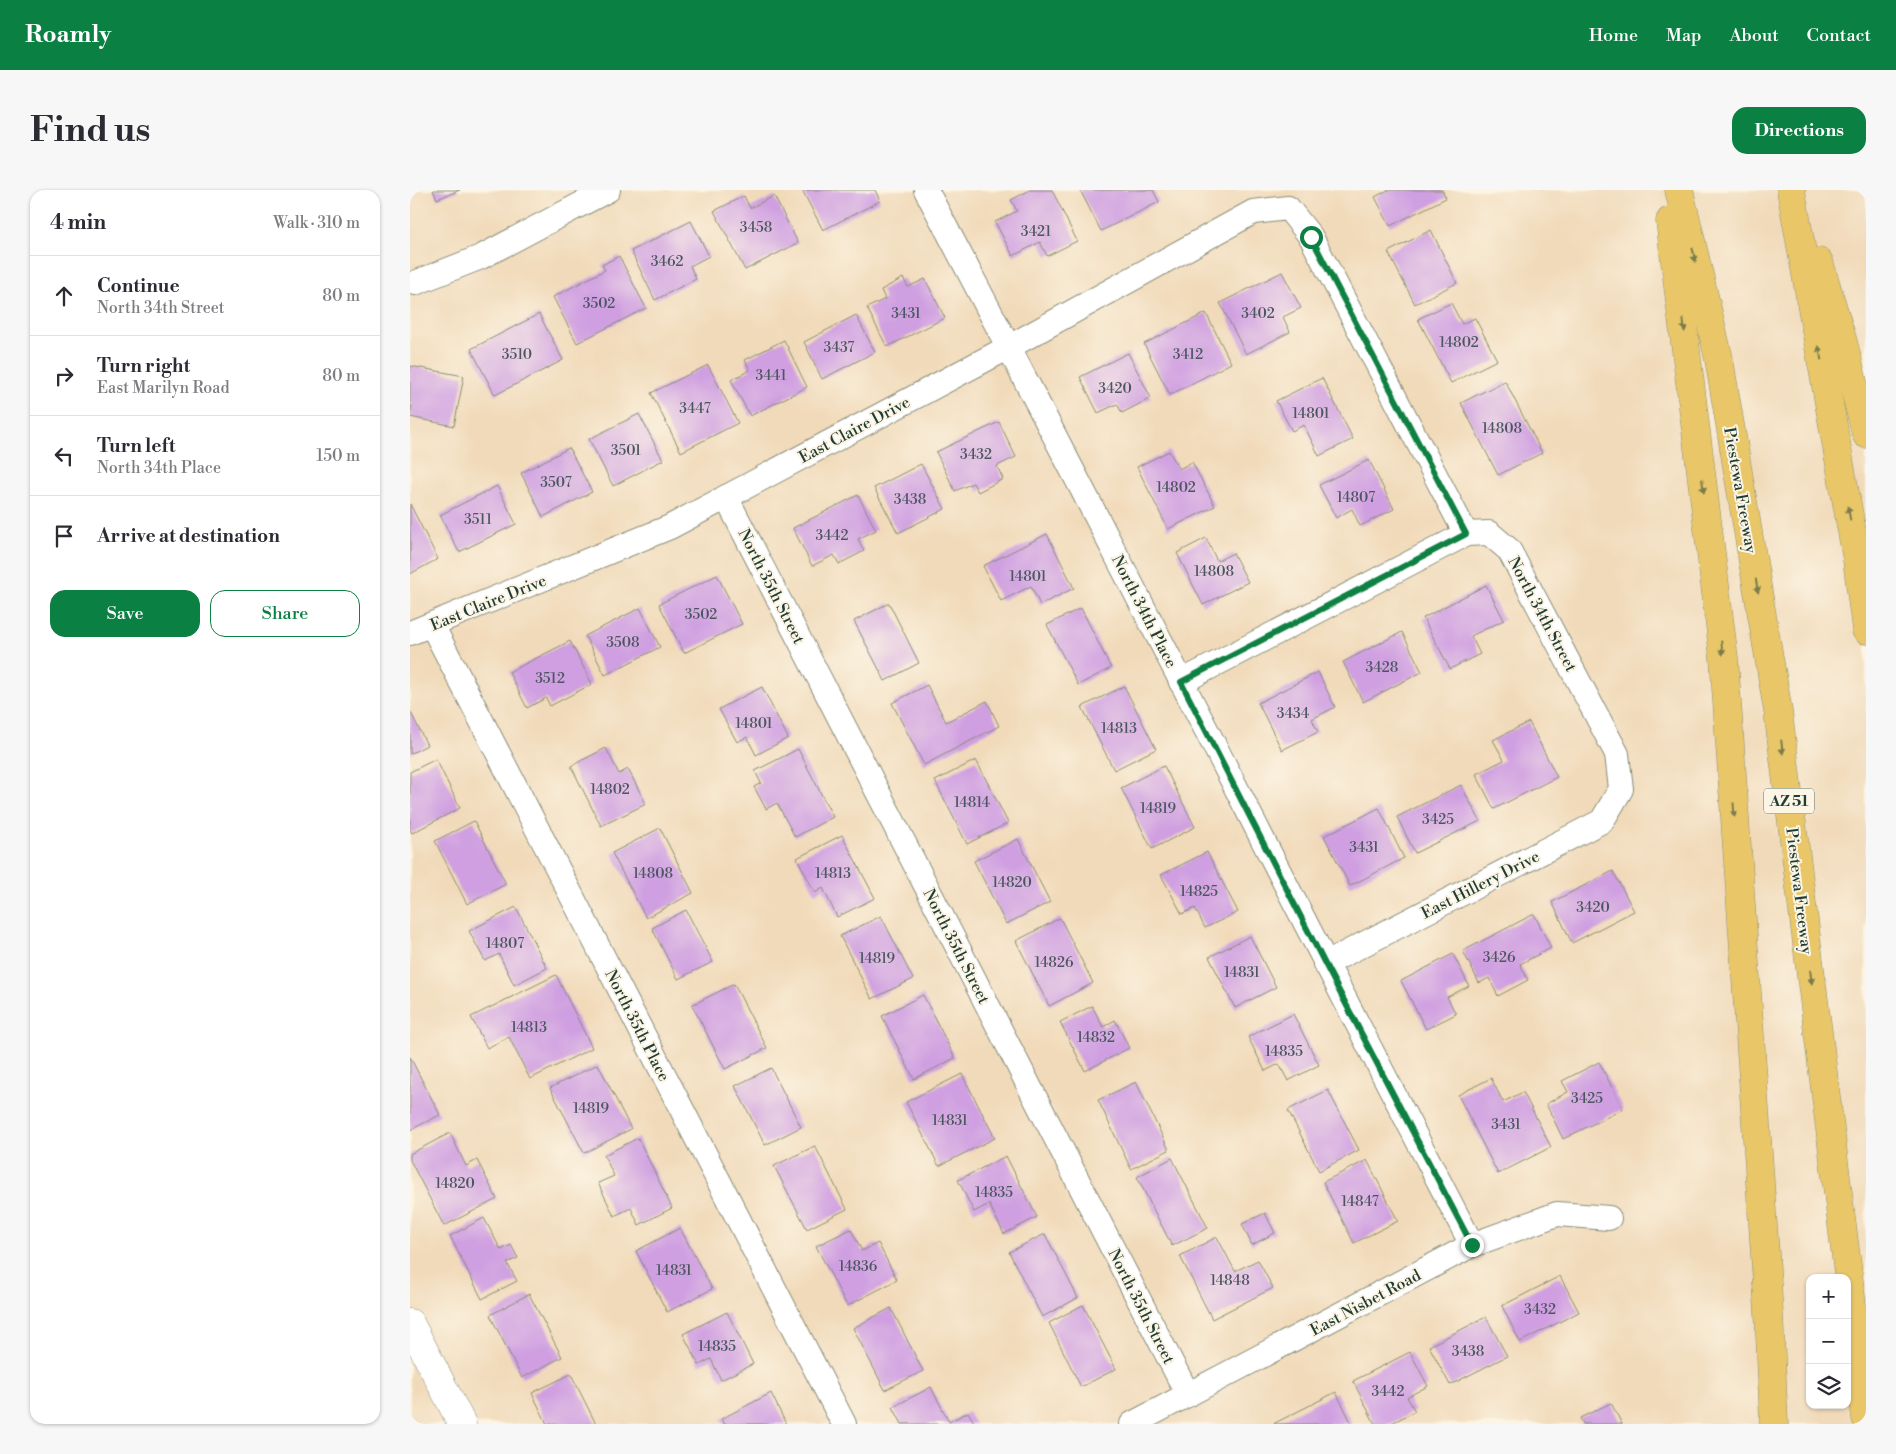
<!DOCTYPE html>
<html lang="en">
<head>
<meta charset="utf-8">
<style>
  :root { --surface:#fff; --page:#f7f7f7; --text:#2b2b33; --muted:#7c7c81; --line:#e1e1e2; --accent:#0b8043 }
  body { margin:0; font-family:"Libre Bodoni",serif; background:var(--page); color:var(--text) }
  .controls { position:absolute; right:15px; bottom:15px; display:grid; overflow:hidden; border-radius:10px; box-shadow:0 1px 4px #0004 }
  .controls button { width:45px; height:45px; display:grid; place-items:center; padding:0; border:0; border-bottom:1px solid var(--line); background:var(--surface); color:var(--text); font:25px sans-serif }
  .stop { position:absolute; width:15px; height:15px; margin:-11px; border:4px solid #0b8043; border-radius:50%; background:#fff }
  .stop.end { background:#0b8043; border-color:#fff; box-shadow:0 1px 5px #0008 }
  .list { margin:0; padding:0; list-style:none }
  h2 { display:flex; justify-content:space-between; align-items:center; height:65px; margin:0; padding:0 20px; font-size:21px }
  h2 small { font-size:16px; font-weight:400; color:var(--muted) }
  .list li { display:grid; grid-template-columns:32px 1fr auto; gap:15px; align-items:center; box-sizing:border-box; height:80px; padding:0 20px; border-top:1px solid var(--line) }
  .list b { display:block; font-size:19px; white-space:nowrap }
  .list p { margin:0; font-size:16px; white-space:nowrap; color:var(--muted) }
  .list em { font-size:16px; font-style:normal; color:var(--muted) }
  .actions { display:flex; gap:10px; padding:15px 20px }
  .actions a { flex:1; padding:11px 0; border:1px solid var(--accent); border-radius:15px; text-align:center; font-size:18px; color:var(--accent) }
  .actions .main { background:var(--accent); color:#fff }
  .icon { flex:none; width:28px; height:28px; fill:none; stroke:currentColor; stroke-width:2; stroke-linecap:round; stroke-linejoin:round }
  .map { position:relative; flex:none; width:1456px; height:1234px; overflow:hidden; border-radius:15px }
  header { display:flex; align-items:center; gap:30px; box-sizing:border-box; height:70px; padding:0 25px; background:var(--accent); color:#fff }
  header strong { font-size:24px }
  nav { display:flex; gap:28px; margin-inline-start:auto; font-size:18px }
  .intro { display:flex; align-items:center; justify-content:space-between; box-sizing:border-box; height:120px; padding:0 30px }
  h1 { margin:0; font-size:35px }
  .button { padding:12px 22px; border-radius:15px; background:var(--accent); color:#fff; font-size:18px; font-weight:700 }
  main { display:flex; gap:30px; padding:0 30px }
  aside { flex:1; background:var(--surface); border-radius:15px; box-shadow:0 1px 4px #0004 }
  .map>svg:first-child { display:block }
</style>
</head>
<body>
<header>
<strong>Roamly</strong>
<nav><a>Home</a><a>Map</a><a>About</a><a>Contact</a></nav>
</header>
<div class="intro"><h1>Find us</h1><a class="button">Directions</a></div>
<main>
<aside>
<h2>4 min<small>Walk · 310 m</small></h2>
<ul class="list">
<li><svg class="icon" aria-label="ahead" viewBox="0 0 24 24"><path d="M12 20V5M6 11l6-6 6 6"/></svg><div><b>Continue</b><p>North 34th Street</p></div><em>80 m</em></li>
<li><svg class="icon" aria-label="right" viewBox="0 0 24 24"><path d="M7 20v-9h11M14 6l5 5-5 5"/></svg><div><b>Turn right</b><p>East Marilyn Road</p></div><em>80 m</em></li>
<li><svg class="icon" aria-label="left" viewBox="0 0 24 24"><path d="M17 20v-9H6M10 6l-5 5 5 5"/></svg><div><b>Turn left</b><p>North 34th Place</p></div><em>150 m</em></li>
<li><svg class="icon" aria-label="arrive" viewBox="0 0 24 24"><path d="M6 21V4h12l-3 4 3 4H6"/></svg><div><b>Arrive at destination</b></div></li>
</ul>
<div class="actions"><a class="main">Save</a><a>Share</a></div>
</aside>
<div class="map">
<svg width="1456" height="1234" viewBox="0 0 1456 1234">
  <rect width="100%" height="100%" fill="#fcf5e5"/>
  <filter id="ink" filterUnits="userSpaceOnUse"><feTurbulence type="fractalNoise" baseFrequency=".02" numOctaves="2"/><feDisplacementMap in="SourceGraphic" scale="10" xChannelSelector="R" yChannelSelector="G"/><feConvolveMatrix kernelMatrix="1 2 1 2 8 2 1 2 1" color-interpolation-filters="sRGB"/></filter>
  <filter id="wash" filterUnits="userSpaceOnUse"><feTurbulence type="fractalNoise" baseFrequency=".0096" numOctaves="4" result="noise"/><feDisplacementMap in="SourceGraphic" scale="20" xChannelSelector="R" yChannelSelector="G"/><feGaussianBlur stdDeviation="1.12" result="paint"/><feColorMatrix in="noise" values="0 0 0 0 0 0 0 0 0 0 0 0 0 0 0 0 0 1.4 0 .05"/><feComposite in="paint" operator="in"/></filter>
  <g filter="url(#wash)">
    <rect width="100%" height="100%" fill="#f1daba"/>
    <g id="blocks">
      <g fill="#cf9fe1">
        <path d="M23 0H50L27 9Z"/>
        <path d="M392 0H465L470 11 413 40Z"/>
        <path d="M620 0H642L667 51 637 66 630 52 603 66 585 32 607 21 601 10Z"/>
        <path d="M670 0H743L749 12 691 41Z"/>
        <path d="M978 0H1032L1036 8 980 36 965 7Z"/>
        <path d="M334 6 340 18 364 6 388 53 335 80 304 21Z"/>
        <path d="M281 31 299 66 280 76 286 89 245 110 221 61Z"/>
        <path d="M1021 40 1047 93 1005 114 978 62Z"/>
        <path d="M209 66 236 118 167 153 143 107 195 80 192 75Z"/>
        <path d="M872 82 891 118 873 127 880 142 836 164 810 113Z"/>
        <path d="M493 88 498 97 515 89 535 128 477 157 457 118 475 109 471 100Z"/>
        <path d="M1041 113 1052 134 1065 128 1087 170 1041 193 1008 129Z"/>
        <path d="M796 123 821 173 760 205 734 154Z"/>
        <path d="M129 124 153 170 85 205 61 159Z"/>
        <path d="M446 125 465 162 412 189 394 152Z"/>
        <path d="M374 150 397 197 340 226 321 190 340 180 335 170Z"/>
        <path d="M718 163 741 208 712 223 707 214 688 223 670 187Z"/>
        <path d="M298 175 328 233 271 262 241 203Z"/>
        <path d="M0 176 54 186 44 236 0 227 2 216H0Z"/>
        <path d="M912 188 943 249 909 266 894 235 882 241 866 211Z"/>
        <path d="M1095 191 1132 263 1088 285 1051 213Z"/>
        <path d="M229 224 253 270 203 296 179 249Z"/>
        <path d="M589 232 606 267 587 276 593 289 568 302 563 293 545 301 526 262Z"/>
        <path d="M159 258 182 302 133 327 111 283Z"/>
        <path d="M759 261 769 279 782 272 805 316 758 339 727 277Z"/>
        <path d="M959 270 984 319 950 336 942 319 926 328 909 295Z"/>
        <path d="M511 274 535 319 488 343 464 298Z"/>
        <path d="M87 296 106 334 49 362 30 325Z"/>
        <path d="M448 305 466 340 448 349 454 361 429 374 424 365 402 376 383 338Z"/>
        <path d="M0 314 28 369 0 384Z"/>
        <path d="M637 344 664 398 630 415 621 396 591 411 573 376Z"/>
        <path d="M796 348 807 371 823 363 838 392 793 415 767 363Z"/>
        <path d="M307 385 332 434 274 463 249 414Z"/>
        <path d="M1076 395 1094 430 1061 446 1070 464 1040 479 1013 428Z"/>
        <path d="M479 413 509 473 475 491 444 431Z"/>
        <path d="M230 418 250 457 195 485 175 446Z"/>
        <path d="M671 418 701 478 668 495 637 435Z"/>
        <path d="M992 442 1012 482 953 512 933 472Z"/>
        <path d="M160 451 182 494 140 516 136 508 117 518 99 482Z"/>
        <path d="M908 482 925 517 902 529 908 542 872 560 848 513Z"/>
        <path d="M517 495 536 532 577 511 589 536 514 575 482 513Z"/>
        <path d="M714 496 746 559 704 580 672 517Z"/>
        <path d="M352 497 378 548 346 565 337 547 327 552 309 519Z"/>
        <path d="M0 521 17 555 0 564Z"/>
        <path d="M1119 532 1147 587 1084 619 1066 584 1094 570 1083 550Z"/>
        <path d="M196 558 209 584 218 579 236 614 191 636 161 576Z"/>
        <path d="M388 559 423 627 385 647 367 613 356 619 344 597 351 593 345 581Z"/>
        <path d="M26 569 50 618 2 643 0 640V582Z"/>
        <path d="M566 570 598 633 557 654 525 591Z"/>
        <path d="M754 576 785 637 742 659 711 598Z"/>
        <path d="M1051 595 1070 631 1005 663 987 627Z"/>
        <path d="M969 618 994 668 940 696 914 646Z"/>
        <path d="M64 631 96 694 57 714 25 651Z"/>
        <path d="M250 638 283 703 236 728 202 663Z"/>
        <path d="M432 645 465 708 427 727 413 698 405 703 387 668Z"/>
        <path d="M608 649 640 712 596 734 564 671Z"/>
        <path d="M797 662 828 722 795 738 785 718 772 724 751 685Z"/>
        <path d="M1203 681 1224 721 1162 753 1142 712Z"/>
        <path d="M106 717 137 778 104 795 89 764 75 771 59 741Z"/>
        <path d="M276 720 303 772 268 789 242 738Z"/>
        <path d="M1124 724 1141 758 1110 774 1118 790 1088 806 1079 788 1069 793 1053 761Z"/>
        <path d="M471 726 503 789 462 809 430 746Z"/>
        <path d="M650 728 683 793 639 816 606 751Z"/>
        <path d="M840 746 866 797 825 818 799 767Z"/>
        <path d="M1043 764 1059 796 1037 807 1046 824 1016 839 991 791Z"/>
        <path d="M146 785 182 858 120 889 99 847 77 858 61 827Z"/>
        <path d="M324 794 357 858 315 879 282 815Z"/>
        <path d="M513 805 545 868 504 889 472 826Z"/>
        <path d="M682 816 693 837 705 830 719 858 675 881 650 832Z"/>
        <path d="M883 824 909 875 878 891 869 874 855 881 838 847Z"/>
        <path d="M0 867 30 925 0 940Z"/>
        <path d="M1189 872 1213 919 1153 949 1136 914 1158 902 1152 891Z"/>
        <path d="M188 874 221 939 174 963 140 898Z"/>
        <path d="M361 878 391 937 355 955 325 896Z"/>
        <path d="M552 884 585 948 529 976 496 912Z"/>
        <path d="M1081 888 1093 912 1113 902 1141 957 1088 984 1048 905Z"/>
        <path d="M726 892 759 960 721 979 688 910Z"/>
        <path d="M918 900 949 960 909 981 878 920Z"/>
        <path d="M40 943 56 976 67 970 87 1009 34 1036 0 970V964Z"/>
        <path d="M228 948 262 1018 229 1035 221 1018 204 1026 188 993 204 986 194 965Z"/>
        <path d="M405 956 437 1019 397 1039 364 976Z"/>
        <path d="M596 966 627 1027 594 1044 579 1014 564 1022 548 990Z"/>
        <path d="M762 968 798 1038 762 1056 727 987Z"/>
        <path d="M957 970 988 1031 944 1053 913 992Z"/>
        <path d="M855 1023 865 1043 842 1055 832 1034Z"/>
        <path d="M74 1028 91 1060 101 1055 108 1068 97 1073 107 1091 72 1109 40 1046Z"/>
        <path d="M270 1038 302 1099 257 1122 226 1061Z"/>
        <path d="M441 1039 452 1061 468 1053 487 1090 437 1116 406 1056Z"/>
        <path d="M635 1044 668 1108 632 1127 599 1062Z"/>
        <path d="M807 1047 825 1081 848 1070 863 1098 802 1129 770 1066Z"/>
        <path d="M1150 1086 1169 1122 1110 1152 1092 1116Z"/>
        <path d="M119 1104 152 1167 112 1188 80 1125Z"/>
        <path d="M673 1115 706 1179 671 1197 639 1133Z"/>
        <path d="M481 1118 513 1181 475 1200 443 1138Z"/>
        <path d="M317 1122 343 1174 311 1190 301 1169 289 1175 273 1144Z"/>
        <path d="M1076 1127 1097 1166 1040 1195 1019 1156Z"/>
        <path d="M1000 1162 1018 1196 997 1207 1005 1221 980 1234H965L943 1191Z"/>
        <path d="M161 1184 186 1234H137L122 1203Z"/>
        <path d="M521 1197 539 1232 558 1222 565 1234H492L483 1217Z"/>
        <path d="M926 1202 942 1234H863Z"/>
        <path d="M361 1203 376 1234H314L311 1229Z"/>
        <path d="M1201 1213 1212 1234H1173L1170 1228Z"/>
      </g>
    </g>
  </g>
  <g filter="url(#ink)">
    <use href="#blocks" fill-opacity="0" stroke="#888c77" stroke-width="1"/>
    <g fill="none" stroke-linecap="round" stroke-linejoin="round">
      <defs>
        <g id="minor">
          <path d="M516 0C701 350 879 704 1062 1055"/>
          <path d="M5 93 71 67 198 0"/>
          <path d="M316 307 778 1205"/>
          <path d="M22 435 434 1234"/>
          <path d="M0 443 260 337 599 157 843 22 878 18 901 47 1056 344 1079 343 1099 360 1207 564 1211 599 1192 631 915 774"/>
          <path d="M771 492 1056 344"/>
          <path d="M722 1234 1062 1055 1147 1024 1199 1028"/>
        </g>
        <path id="tertiary" d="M0 1133 52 1234"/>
        <g id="motorway">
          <path d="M1269 0 1309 169 1368 521 1456 1228"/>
          <path d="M1381 0 1447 370 1456 440"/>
          <path d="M1260 31 1314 468 1359 1123 1364 1234"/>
          <path d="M1409 72 1433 152 1456 244"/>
        </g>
      </defs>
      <use href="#minor" stroke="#888c77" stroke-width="26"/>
      <use href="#tertiary" stroke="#888c77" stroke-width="29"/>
      <use href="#motorway" stroke="#888c77" stroke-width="29"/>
      <use href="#minor" stroke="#fff" stroke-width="24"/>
      <use href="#tertiary" stroke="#fff" stroke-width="28"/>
      <use href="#motorway" stroke="#e9c769" stroke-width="28"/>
    </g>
    <defs><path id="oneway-solid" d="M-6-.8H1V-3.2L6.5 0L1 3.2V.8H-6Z" transform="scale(1.25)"/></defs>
    <g fill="#7a7b4c">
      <use href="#oneway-solid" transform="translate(1284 65) rotate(77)"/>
      <use href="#oneway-solid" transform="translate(1274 135) rotate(84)"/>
      <use href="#oneway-solid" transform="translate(1410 163) rotate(-100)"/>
      <use href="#oneway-solid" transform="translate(1293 296) rotate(83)"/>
      <use href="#oneway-solid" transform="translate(1439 323) rotate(-100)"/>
      <use href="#oneway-solid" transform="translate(1347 396) rotate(80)"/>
      <use href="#oneway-solid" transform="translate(1312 458) rotate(83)"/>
      <use href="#oneway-solid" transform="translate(1372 557) rotate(83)"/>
      <use href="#oneway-solid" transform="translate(1324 620) rotate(86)"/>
      <use href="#oneway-solid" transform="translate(1401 787) rotate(83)"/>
    </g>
  </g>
  <g fill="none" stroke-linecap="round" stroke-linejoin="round" filter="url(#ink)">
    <path stroke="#0b8043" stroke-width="6" d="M901 47 1056 344 771 492 915 774 1062 1055"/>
  </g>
  <g text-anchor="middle" stroke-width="4" stroke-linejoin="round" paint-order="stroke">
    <g font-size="14" fill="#4b565f">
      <text x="346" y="42">3458</text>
      <text x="626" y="46">3421</text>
      <text x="257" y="76">3462</text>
      <text x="189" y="118">3502</text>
      <text x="496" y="128">3431</text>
      <text x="848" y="128">3402</text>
      <text x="1049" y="157">14802</text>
      <text x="429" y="162">3437</text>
      <text x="107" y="169">3510</text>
      <text x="778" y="169">3412</text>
      <text x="361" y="190">3441</text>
      <text x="705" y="203">3420</text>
      <text x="285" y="223">3447</text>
      <text x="901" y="228">14801</text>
      <text x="1092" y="243">14808</text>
      <text x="216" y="265">3501</text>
      <text x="566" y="269">3432</text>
      <text x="146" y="297">3507</text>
      <text x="766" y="302">14802</text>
      <text x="946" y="312">14807</text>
      <text x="500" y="314">3438</text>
      <text x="68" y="334">3511</text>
      <text x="422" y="350">3442</text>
      <text x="804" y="386">14808</text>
      <text x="618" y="391">14801</text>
      <text x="291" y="429">3502</text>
      <text x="213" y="457">3508</text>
      <text x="972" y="482">3428</text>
      <text x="140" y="493">3512</text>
      <text x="883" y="528">3434</text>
      <text x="344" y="538">14801</text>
      <text x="709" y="543">14813</text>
      <text x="200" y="604">14802</text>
      <text x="562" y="617">14814</text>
      <text x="748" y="623">14819</text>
      <text x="1028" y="634">3425</text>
      <text x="954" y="662">3431</text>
      <text x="243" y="688">14808</text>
      <text x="423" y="688">14813</text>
      <text x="602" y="697">14820</text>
      <text x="789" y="706">14825</text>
      <text x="1183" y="722">3420</text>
      <text x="95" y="758">14807</text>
      <text x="1089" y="772">3426</text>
      <text x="467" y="773">14819</text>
      <text x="644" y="777">14826</text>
      <text x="832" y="787">14831</text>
      <text x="119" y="842">14813</text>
      <text x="686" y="852">14832</text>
      <text x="874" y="866">14835</text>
      <text x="1177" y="913">3425</text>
      <text x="181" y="923">14819</text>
      <text x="540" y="935">14831</text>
      <text x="1096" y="939">3431</text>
      <text x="45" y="998">14820</text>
      <text x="584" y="1007">14835</text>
      <text x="950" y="1016">14847</text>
      <text x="448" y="1081">14836</text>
      <text x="264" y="1085">14831</text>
      <text x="820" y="1095">14848</text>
      <text x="1130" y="1124">3432</text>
      <text x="307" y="1161">14835</text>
      <text x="1058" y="1166">3438</text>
      <text x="978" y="1206">3442</text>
    </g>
    <rect fill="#fcf5e5" stroke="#617469" stroke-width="1" x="1354" y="598.5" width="50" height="25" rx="4"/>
    <g font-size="15" font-weight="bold" fill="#1f3d34">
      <text x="1379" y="616">AZ 51</text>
    </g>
    <g font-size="16" fill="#1f3d34" stroke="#fcf5e5">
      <text transform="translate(444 239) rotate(-28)" y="6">East Claire Drive</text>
      <text transform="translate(1331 300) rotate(80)" y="6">Piestewa Freeway</text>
      <text transform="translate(362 396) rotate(63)" y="6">North 35th Street</text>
      <text transform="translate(78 412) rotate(-22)" y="6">East Claire Drive</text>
      <text transform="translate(735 421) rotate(63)" y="6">North 34th Place</text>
      <text transform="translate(1133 424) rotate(62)" y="6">North 34th Street</text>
      <text transform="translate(1070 694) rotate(-27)" y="6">East Hillery Drive</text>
      <text transform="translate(1390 701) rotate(83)" y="6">Piestewa Freeway</text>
      <text transform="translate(547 756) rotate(63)" y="6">North 35th Street</text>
      <text transform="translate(228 835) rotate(63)" y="6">North 35th Place</text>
      <text transform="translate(955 1112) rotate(-28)" y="6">East Nisbet Road</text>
      <text transform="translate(732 1116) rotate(63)" y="6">North 35th Street</text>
    </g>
  </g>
</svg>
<div class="controls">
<button>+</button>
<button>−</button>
<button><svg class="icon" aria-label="layers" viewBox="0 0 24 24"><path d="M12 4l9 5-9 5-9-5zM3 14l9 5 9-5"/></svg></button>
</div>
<div class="stop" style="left:901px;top:47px"></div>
<div class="stop end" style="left:1062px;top:1055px"></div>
</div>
</main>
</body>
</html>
